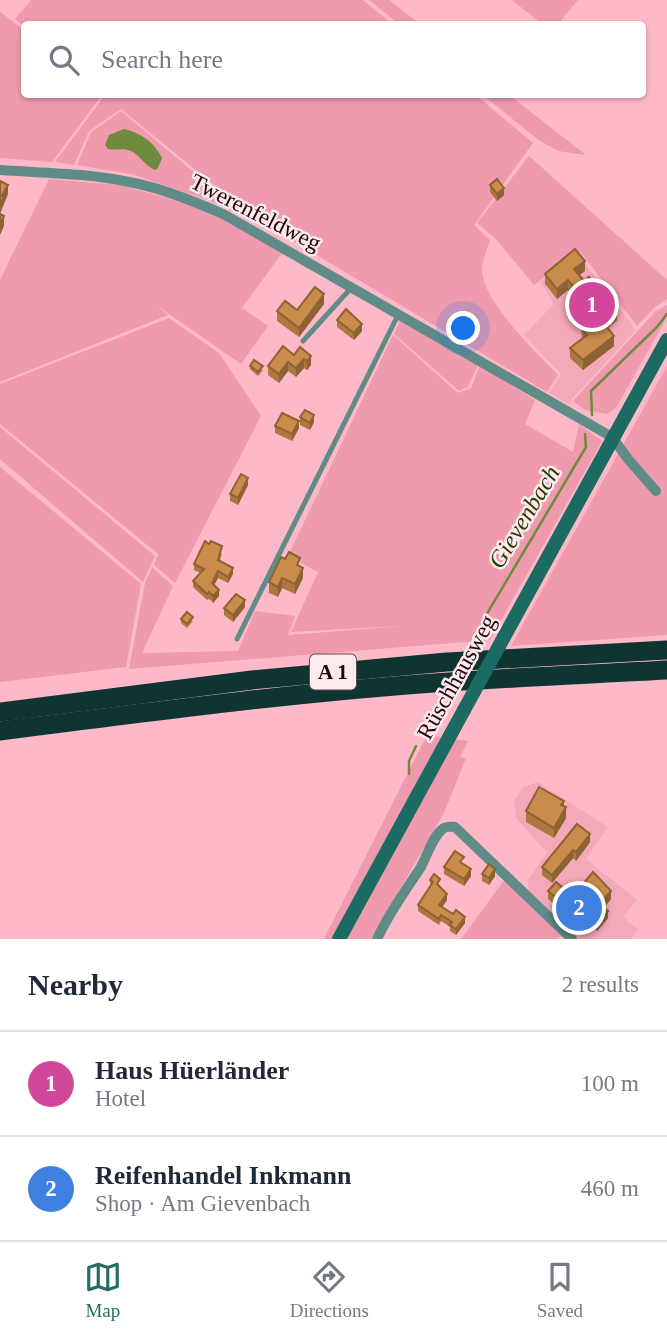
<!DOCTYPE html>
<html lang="en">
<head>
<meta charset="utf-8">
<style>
  :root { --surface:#fff; --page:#f6f6f7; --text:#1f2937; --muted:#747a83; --line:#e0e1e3; --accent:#256e66 }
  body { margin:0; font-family:"Times New Roman",serif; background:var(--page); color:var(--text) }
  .you { position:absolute; left:464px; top:329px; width:24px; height:24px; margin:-18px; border:5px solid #fff; border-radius:50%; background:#1a73e8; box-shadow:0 0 0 10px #1a73e833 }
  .badge { display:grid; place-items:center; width:46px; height:46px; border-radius:50%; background:var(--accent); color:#fff; font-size:23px; font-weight:700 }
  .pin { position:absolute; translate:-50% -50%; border:4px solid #fff; box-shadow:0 2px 7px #0006 }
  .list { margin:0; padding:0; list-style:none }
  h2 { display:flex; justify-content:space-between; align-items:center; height:91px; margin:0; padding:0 28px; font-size:30px }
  h2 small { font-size:23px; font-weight:400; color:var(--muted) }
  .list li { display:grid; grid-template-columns:46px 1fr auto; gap:21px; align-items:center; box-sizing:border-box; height:105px; padding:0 28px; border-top:2px solid var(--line) }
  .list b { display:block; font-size:26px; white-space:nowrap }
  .list p { margin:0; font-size:23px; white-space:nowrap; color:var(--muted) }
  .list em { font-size:23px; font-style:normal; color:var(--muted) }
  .icon { flex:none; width:38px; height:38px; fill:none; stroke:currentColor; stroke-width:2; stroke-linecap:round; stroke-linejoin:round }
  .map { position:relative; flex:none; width:667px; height:939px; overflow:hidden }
  .search { position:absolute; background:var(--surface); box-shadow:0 2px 5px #0004; left:21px; right:21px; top:21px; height:77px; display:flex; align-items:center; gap:18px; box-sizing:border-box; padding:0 24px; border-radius:7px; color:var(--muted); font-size:26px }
  .sheet { height:301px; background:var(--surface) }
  nav { display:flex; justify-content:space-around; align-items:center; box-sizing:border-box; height:98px; border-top:2px solid var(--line); background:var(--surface); font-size:19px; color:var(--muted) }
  nav a { display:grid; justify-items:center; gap:4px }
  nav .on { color:var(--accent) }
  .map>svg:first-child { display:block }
</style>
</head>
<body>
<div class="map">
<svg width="667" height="939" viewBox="0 0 667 939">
  <rect width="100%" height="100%" fill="#fdb9c7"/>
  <g fill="#f3a9b8">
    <path d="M578 254 636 330 572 399 569 404 549 393 561 374 524 335 554 304 541 282Z"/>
    <path d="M538 782 608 827 586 859 637 900 623 917 638 929 631 939H579L529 896 528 880 547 853 516 818 514 801 523 787Z"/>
  </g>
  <g fill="#ef9aad">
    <path d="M31 0H363L392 24 24 26 15 19Z"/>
    <path d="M369 0H389L420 24H399Z"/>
    <path d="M512 0H578L558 24H542Z"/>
    <path d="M0 12 24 30V94L102 95 52 162 0 158Z"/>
    <path d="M105 95H476L533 143 474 225 490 240C487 249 482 262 482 271 484 303 536 352 558 375L547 392 254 218 121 109 89 131 74 165 55 162Z"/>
    <path d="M483 95H509L586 155 558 151 537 139Z"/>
    <path d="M121 111 252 221 211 201 131 174 77 165 91 132Z"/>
    <path d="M529 156 667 280V299L655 307 637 326 580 251 534 285 495 238 477 223Z"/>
    <path d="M49 179 119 185 179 201 211 211 282 253 242 308 268 326 241 364 156 305 168 315 0 382V280Z"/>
    <path d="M667 305V317L616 408 607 414 585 410 573 401 656 311Z"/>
    <path d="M402 317 478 365 468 387 459 391 394 334Z"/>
    <path d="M169 318 219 353 261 416 175 583 154 565 158 554 0 424V384Z"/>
    <path d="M393 335 458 393 471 388 480 365 535 400 525 424 573 452 579 424 602 441 490 640 129 669 145 583 152 567 173 586 142 653 238 651 255 611 295 616 288 635 404 626 291 632 318 572 288 556Z"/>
    <path d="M667 366V635L511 646Z"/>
    <path d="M0 427 155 556 143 582 0 459Z"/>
    <path d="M0 467 141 584 126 667 0 682Z"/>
    <path d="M427 735 468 741 460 757 466 758 444 813 371 939H324Z"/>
    <path d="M505 879 562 936 557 939H461Z"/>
  </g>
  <path fill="#708b3d" d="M124 129C141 133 154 142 162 158L158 168 155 170C145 166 141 156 131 151 123 147 116 151 108 149L105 145 109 135Z"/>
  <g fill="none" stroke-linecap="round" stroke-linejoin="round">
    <g stroke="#708b3d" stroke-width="2.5">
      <path d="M592 415 591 391 657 327 667 314"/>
      <path d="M485 617 586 447 585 434"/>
      <path d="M409 774V761L416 746"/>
    </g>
    <g stroke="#5f8c86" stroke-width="5">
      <path d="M303 341 352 287"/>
      <path d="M237 639 399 313"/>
    </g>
    <g stroke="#5f8c86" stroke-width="10">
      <path d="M0 170C43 173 87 173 129 182 162 188 194 201 225 215L612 437 628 459 656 491"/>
      <path d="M377 939C389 913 405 891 421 867 427 856 433 835 444 828 448 826 450 827 455 827L572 939"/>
    </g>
    <g stroke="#1b6b63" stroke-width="14">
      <path d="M504 637 667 340"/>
      <path d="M339 939 464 710"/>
    </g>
    <g stroke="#0e3531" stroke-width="19">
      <path d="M0 712 252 680 447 662 667 650"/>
      <path d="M0 731C149 712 299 692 449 682 522 677 594 674 667 670"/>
    </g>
    <path stroke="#1b6b63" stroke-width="14" d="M464 710 504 637"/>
  </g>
  <g fill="#ad7840">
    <path d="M490 185 504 195 497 201 490 192Z"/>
    <path d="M585 271 579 275 617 320 608 328 614 346 583 370 570 358V348L582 339 581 328 592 319 568 290 557 299 545 284V274Z"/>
    <path d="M324 304 299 337 277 321V311L297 310Z"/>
    <path d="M337 320 362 331 354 340 337 327Z"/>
    <path d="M300 347 311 365 307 370 304 368 296 377 288 371 279 383 268 375V366L294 355Z"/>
    <path d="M250 366 263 370 258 376 250 369Z"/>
    <path d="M300 417 314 422 310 430 300 425Z"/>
    <path d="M275 426 299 428 292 441 275 433Z"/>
    <path d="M248 485 238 505 230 501V494Z"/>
    <path d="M222 553 220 561 233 574 228 583 218 578 214 585 219 596 213 603 209 599 207 600 193 587V581L200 573 194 570V564Z"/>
    <path d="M300 566 303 578 295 594 282 588 278 597 269 593V582Z"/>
    <path d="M245 607 233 622 224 615V608Z"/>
    <path d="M181 619 193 621 187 628 181 623Z"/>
    <path d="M564 806 566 818 554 838 526 822V811Z"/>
    <path d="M577 824 590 842 576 861 573 858 552 883 542 875V867Z"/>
    <path d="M464 864 471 876 464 886 444 874V867Z"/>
    <path d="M482 874 495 876 489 885 482 881Z"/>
    <path d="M430 880 440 885 439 887 447 900 442 907 465 923 456 935 450 931V927L441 921 439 925 418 911V905L430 886Z"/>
    <path d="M548 891 573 896 611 899 604 908 608 918 597 931 591 926V919L595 915 587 908 576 922 548 899Z"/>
  </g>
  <g fill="#8d6234">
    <path d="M8 185V194L0 214V205L2 196Z"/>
    <path d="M504 188V195L497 201V194Z"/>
    <path d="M4 216V226L0 235V225Z"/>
    <path d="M585 261V271L574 279V269Z"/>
    <path d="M568 280V290L557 299V289Z"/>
    <path d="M324 294V304L299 337V328Z"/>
    <path d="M617 310V320L603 332V322Z"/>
    <path d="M362 324V331L354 340V333Z"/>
    <path d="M614 336V346L583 370V360Z"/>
    <path d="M311 356V365L307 370V361Z"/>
    <path d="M304 359V368L296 377V368Z"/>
    <path d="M288 362V371L279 383V374Z"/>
    <path d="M314 415V422L310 430V423Z"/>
    <path d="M299 421V428L292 441V434Z"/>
    <path d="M248 478V485L238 505V498Z"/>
    <path d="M233 568V574L228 583V577Z"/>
    <path d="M303 568V578L295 594V584Z"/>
    <path d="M218 571V578L212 589V583Z"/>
    <path d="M282 578V588L278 597V587Z"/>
    <path d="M219 590V596L213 603V596Z"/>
    <path d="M245 600V607L233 622V615Z"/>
    <path d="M564 801V811L566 807V818L554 838V828L561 805Z"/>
    <path d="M590 834V842L576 861V852Z"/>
    <path d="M573 850V858L552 883V875Z"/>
    <path d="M471 869V876L464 886V879Z"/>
    <path d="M495 869V876L489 885V878Z"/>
    <path d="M611 891V899L596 916V908Z"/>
    <path d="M447 894V900L439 912V905Z"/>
    <path d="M587 900V908L576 922V914Z"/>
    <path d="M608 911V918L597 931V924Z"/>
    <path d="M465 917V923L456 935V929Z"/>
  </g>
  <g fill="#c98c4b" stroke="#8d6234" stroke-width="2">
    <path d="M497 179 504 188 497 194 490 185Z"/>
    <path d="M0 181 8 185 2 196 4 197 0 205Z"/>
    <path d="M0 214 4 216 0 225Z"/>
    <path d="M575 249 585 261 574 269 584 281 589 277 617 310 603 322 614 336 583 360 570 348 587 335 581 328 594 318 592 315 595 313 568 280 557 289 545 274Z"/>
    <path d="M315 287 324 294 299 328 277 311 285 301 297 310Z"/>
    <path d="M346 309 362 324 354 333 337 320Z"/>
    <path d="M283 346 294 355 300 347 311 356 307 361 304 359 296 368 288 362 279 374 268 366Z"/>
    <path d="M254 360 263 366 258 372 250 366Z"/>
    <path d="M305 410 314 415 310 423 300 417Z"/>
    <path d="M282 413 299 421 292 434 275 426Z"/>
    <path d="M241 474 248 478 238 498 230 494Z"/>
    <path d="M205 541 209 544 211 541 222 546 218 560 233 568 228 577 218 571 212 583 219 590 213 596 209 592 207 594 193 581 204 569 194 564Z"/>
    <path d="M289 552 300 558 297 565 303 568 295 584 282 578 278 587 269 582 281 557 285 559Z"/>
    <path d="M236 594 245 600 233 615 224 608Z"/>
    <path d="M187 612 193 617 187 624 181 619Z"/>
    <path d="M539 787 564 801 561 805 566 807 554 828 526 811Z"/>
    <path d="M577 824 590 834 576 852 573 850 552 875 542 867Z"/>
    <path d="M455 851 464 857 460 862 471 869 464 879 444 867Z"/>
    <path d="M489 864 495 869 489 878 482 874Z"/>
    <path d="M593 872 611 891 596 908 587 900 576 914 548 891 556 882 573 896Z"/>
    <path d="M434 874 440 879 437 884 447 894 439 905 453 914 456 910 465 917 456 929 450 925 452 922 441 915 439 919 418 905 433 882 430 880Z"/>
    <path d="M602 906 608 911 597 924 591 919Z"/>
  </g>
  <g text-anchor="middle" stroke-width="5" stroke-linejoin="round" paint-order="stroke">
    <rect fill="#fceaed" stroke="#61494f" stroke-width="2" x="310" y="654.5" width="46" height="35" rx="5"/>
    <g font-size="21" font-weight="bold" fill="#1f040b">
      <text x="333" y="679">A 1</text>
    </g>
    <g font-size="23" fill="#1f040b" stroke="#fceaed">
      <text transform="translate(256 212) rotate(27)" y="8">Twerenfeldweg</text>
      <text transform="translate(456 677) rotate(-61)" y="8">Rüschhausweg</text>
    </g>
    <g font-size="24" font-style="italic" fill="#2a3b00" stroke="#fceaed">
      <text transform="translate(524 517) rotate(-59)" y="8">Gievenbach</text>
    </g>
  </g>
</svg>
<div class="you"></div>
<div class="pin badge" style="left:592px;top:305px;background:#d1479c">1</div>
<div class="pin badge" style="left:579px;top:908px;background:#3f7fe0">2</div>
<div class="search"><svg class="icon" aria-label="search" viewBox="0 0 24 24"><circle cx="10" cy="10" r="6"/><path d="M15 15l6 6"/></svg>Search here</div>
</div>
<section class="sheet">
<h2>Nearby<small>2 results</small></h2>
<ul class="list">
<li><span class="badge" style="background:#d1479c">1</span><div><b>Haus Hüerländer</b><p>Hotel</p></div><em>100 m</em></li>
<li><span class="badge" style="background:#3f7fe0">2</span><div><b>Reifenhandel Inkmann</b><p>Shop · Am Gievenbach</p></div><em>460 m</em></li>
</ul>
</section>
<nav>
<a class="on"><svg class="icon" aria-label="map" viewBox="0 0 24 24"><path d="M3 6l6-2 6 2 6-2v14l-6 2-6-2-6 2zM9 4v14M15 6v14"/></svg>Map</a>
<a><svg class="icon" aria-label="directions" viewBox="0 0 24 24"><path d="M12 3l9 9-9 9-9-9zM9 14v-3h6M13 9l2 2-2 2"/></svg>Directions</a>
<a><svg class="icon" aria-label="saved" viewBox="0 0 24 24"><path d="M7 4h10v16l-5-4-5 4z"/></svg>Saved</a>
</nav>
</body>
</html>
